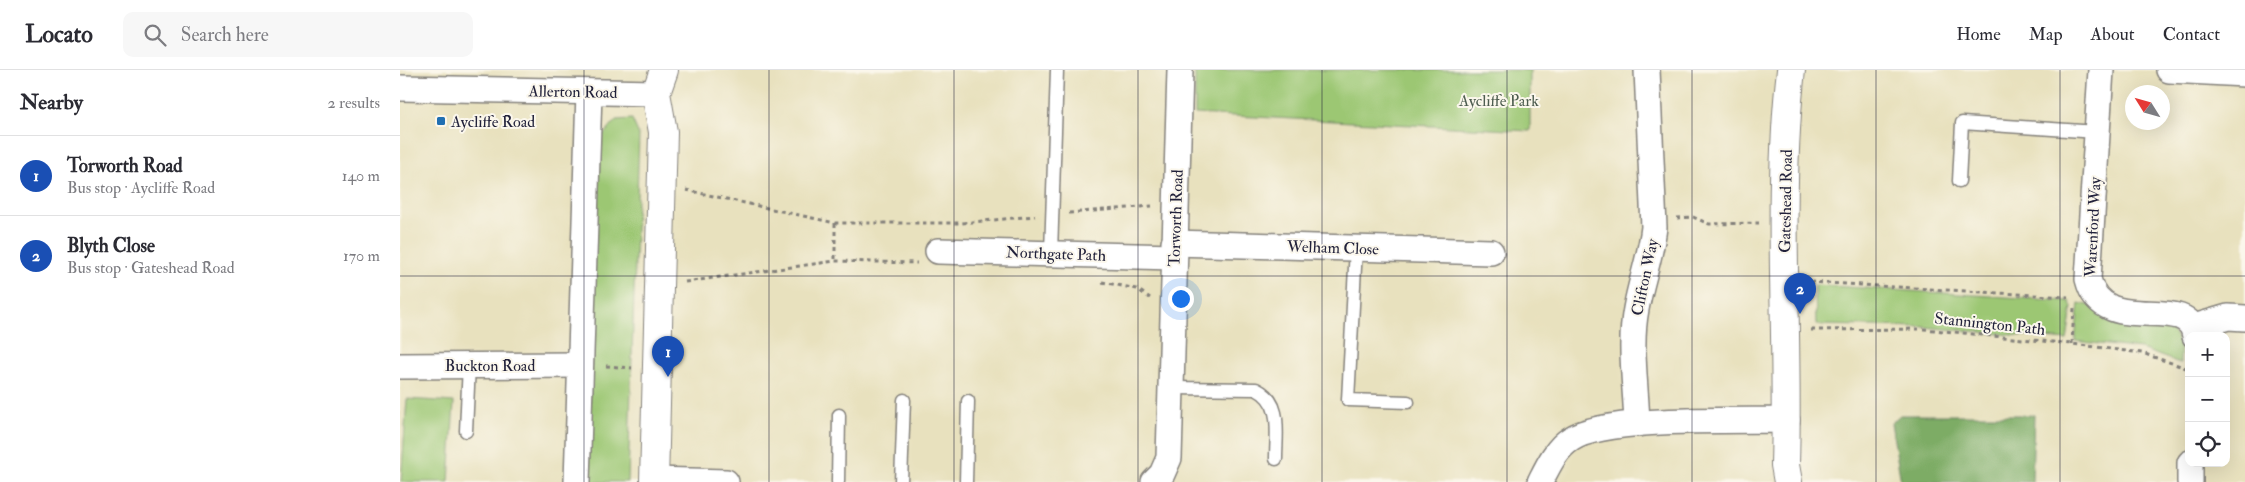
<!DOCTYPE html>
<html lang="en">
<head>
<meta charset="utf-8">
<style>
  :root { --surface:#fff; --page:#f7f7f7; --text:#2b2b33; --muted:#7c7c81; --line:#e1e1e2; --accent:#ea580c }
  body { margin:0; font-family:"IM FELL Double Pica",serif; background:var(--page); color:var(--text) }
  .controls { position:absolute; right:15px; bottom:15px; display:grid; overflow:hidden; border-radius:10px; box-shadow:0 5px 20px #0002 }
  .controls button { width:45px; height:45px; display:grid; place-items:center; padding:0; border:0; border-bottom:1px solid var(--line); background:var(--surface); color:var(--text); font:25px sans-serif }
  .compass { position:absolute; left:1725px; top:15px; width:45px; height:45px; border-radius:50%; background:var(--surface); box-shadow:0 5px 20px #0002; rotate:307deg }
  .you { position:absolute; left:780px; top:228px; width:18px; height:18px; margin:-12px; border:4px solid #fff; border-radius:50%; background:#1a73e8; box-shadow:0 0 0 8px #1a73e833 }
  .badge { display:grid; place-items:center; width:32px; height:32px; border-radius:50%; background:var(--accent); color:#fff; font-size:16px; font-weight:700 }
  .pin { position:absolute; translate:-50% -41px; filter:drop-shadow(0 1px 2px #0008) }
  .pin::after { content:''; position:absolute; top:26px; width:18px; height:15px; background:inherit; clip-path:polygon(0 0,100% 0,50% 100%) }
  .list { margin:0; padding:0; list-style:none }
  h2 { display:flex; justify-content:space-between; align-items:center; height:65px; margin:0; padding:0 20px; font-size:21px }
  h2 small { font-size:16px; font-weight:400; color:var(--muted) }
  .list li { display:grid; grid-template-columns:32px 1fr auto; gap:15px; align-items:center; box-sizing:border-box; height:80px; padding:0 20px; border-top:1px solid var(--line) }
  .list b { display:block; font-size:19px; white-space:nowrap }
  .list p { margin:0; font-size:16px; white-space:nowrap; color:var(--muted) }
  .list em { font-size:16px; font-style:normal; color:var(--muted) }
  .icon { flex:none; width:28px; height:28px; fill:none; stroke:currentColor; stroke-width:2; stroke-linecap:round; stroke-linejoin:round }
  .map { position:relative; flex:none; width:1845px; height:412px; overflow:hidden }
  header { display:flex; align-items:center; gap:30px; box-sizing:border-box; height:70px; padding:0 25px; background:var(--surface); border-bottom:1px solid var(--line) }
  header strong { font-size:24px }
  nav { display:flex; gap:28px; margin-inline-start:auto; font-size:18px }
  .search { width:350px; height:45px; background:var(--page); display:flex; align-items:center; gap:12px; box-sizing:border-box; padding:0 18px; border-radius:10px; color:var(--muted); font-size:19px }
  main { display:flex }
  aside { flex:1; background:var(--surface) }
  .map>svg:first-child { display:block }
</style>
</head>
<body>
<header>
<strong>Locato</strong>
<div class="search"><svg class="icon" aria-label="search" viewBox="0 0 24 24"><circle cx="10" cy="10" r="6"/><path d="M15 15l6 6"/></svg>Search here</div>
<nav><a>Home</a><a>Map</a><a>About</a><a>Contact</a></nav>
</header>
<main>
<aside>
<h2>Nearby<small>2 results</small></h2>
<ul class="list">
<li><span class="badge" style="background:#1a4fb4">1</span><div><b>Torworth Road</b><p>Bus stop · Aycliffe Road</p></div><em>140 m</em></li>
<li><span class="badge" style="background:#1a4fb4">2</span><div><b>Blyth Close</b><p>Bus stop · Gateshead Road</p></div><em>170 m</em></li>
</ul>
</aside>
<div class="map">
<svg width="1845" height="412" viewBox="0 0 1845 412">
  <rect width="100%" height="100%" fill="#fbf7ec"/>
  <filter id="ink" filterUnits="userSpaceOnUse"><feTurbulence type="fractalNoise" baseFrequency=".02" numOctaves="2"/><feDisplacementMap in="SourceGraphic" scale="10" xChannelSelector="R" yChannelSelector="G"/><feConvolveMatrix kernelMatrix="1 2 1 2 8 2 1 2 1" color-interpolation-filters="sRGB"/></filter>
  <filter id="wash" filterUnits="userSpaceOnUse"><feTurbulence type="fractalNoise" baseFrequency=".0096" numOctaves="4" result="noise"/><feDisplacementMap in="SourceGraphic" scale="20" xChannelSelector="R" yChannelSelector="G"/><feGaussianBlur stdDeviation="1.12" result="paint"/><feColorMatrix in="noise" values="0 0 0 0 0 0 0 0 0 0 0 0 0 0 0 0 0 1.4 0 .05"/><feComposite in="paint" operator="in"/></filter>
  <g filter="url(#wash)">
    <rect width="100%" height="100%" fill="#e8e1be"/>
    <g fill="#9cc773" stroke="#5f7457">
      <path d="M795 0H1130V61L795 44Z"/>
      <path d="M232 49 239 65 228 412H188L197 61 204 64 216 50Z"/>
      <path d="M1415 215 1669 231 1672 237 1667 270 1524 257 1416 255Z"/>
      <path d="M1679 233 1768 253 1769 259C1781 269 1781 278 1780 293L1741 279 1675 271Z"/>
      <path d="M7 329 54 332 49 412H1Z"/>
    </g>
    <path fill="#7dac65" stroke="#506750" d="M1500 345H1634L1632 412H1501L1491 353Z"/>
  </g>
  <g filter="url(#ink)">
    <g fill="none" stroke-linecap="round" stroke-linejoin="round">
      <defs>
        <g id="lane">
          <path d="M1559 111 1562 53 1697 62"/>
          <path d="M956 178 948 330 1008 332"/>
          <path d="M651 183 657 0"/>
          <path d="M771 318 856 319C883 332 876 362 876 389"/>
          <path d="M66 361 69 294"/>
          <path d="M438 412 439 345"/>
          <path d="M501 412 504 330"/>
          <path d="M566 412 568 331"/>
        </g>
        <g id="street">
          <path d="M1701 0 1688 209C1703 271 1789 219 1795 266"/>
          <path d="M1769 0 1845 4"/>
          <path d="M0 18 256 23"/>
          <path d="M774 173 1091 182"/>
          <path d="M538 181 774 187"/>
          <path d="M1794 257 1828 247 1845 248"/>
          <path d="M0 296 180 295"/>
          <path d="M1237 354C1236 317 1229 275 1236 239 1241 211 1251 185 1254 157L1247 0"/>
          <path d="M1790 393V412"/>
          <path d="M254 410 326 412"/>
          <path d="M177 412 189 22"/>
          <path d="M754 412 762 404 769 388 780 0"/>
          <path d="M1140 412C1147 398 1156 378 1171 369 1204 346 1341 351 1387 350"/>
        </g>
        <g id="secondary">
          <path d="M254 412 263 62 256 23 264 0"/>
          <path d="M1388 412 1385 395C1389 263 1376 131 1391 0"/>
        </g>
      </defs>
      <use href="#lane" stroke="#85827c" stroke-width="15"/>
      <use href="#street" stroke="#85827c" stroke-width="28"/>
      <use href="#secondary" stroke="#85827c" stroke-width="30"/>
      <g stroke="#85827c" stroke-width="3" stroke-dasharray="4 4" stroke-linecap="butt">
        <path d="M286 120 435 153H562L635 146"/>
        <path d="M669 143 752 136"/>
        <path d="M1277 148 1293 147 1309 154 1359 153"/>
        <path d="M435 153V191"/>
        <path d="M285 212 435 191 517 193"/>
        <path d="M702 212 737 219 750 228"/>
        <path d="M1410 212 1668 227"/>
        <path d="M1411 260 1524 259 1672 274 1742 283 1789 299"/>
        <path d="M1672 274 1674 238"/>
        <path d="M206 296 232 298"/>
      </g>
      <use href="#lane" stroke="#fff" stroke-width="12"/>
      <use href="#street" stroke="#fff" stroke-width="25"/>
      <use href="#secondary" stroke="#fff" stroke-width="28"/>
    </g>
  </g>
  <path fill="none" stroke="#22223b" stroke-width="1" stroke-opacity="0.55" d="M184 0V412M369 0V412M554 0V412M738 0V412M922 0V412M1107 0V412M1292 0V412M1476 0V412M1660 0V412M0 206H1845"/>
  <rect fill="#1f6fb2" stroke="#fbf7ec" stroke-width="2" x="36" y="46" width="10" height="10" rx="2.5"/>
  <g text-anchor="middle" stroke-width="4" stroke-linejoin="round" paint-order="stroke">
    <g font-size="16" fill="#22223b" stroke="#fbf7ec">
      <text transform="translate(173 21) rotate(1)" y="6">Allerton Road</text>
      <text transform="translate(1385 131) rotate(-89)" y="6">Gateshead Road</text>
      <text transform="translate(775 148) rotate(-88)" y="6">Torworth Road</text>
      <text transform="translate(1692 157) rotate(-87)" y="6">Warenford Way</text>
      <text transform="translate(933 177) rotate(2)" y="6">Welham Close</text>
      <text transform="translate(656 183) rotate(2)" y="6">Northgate Path</text>
      <text transform="translate(1244 207) rotate(-78)" y="6">Clifton Way</text>
      <text transform="translate(1590 253) rotate(6)" y="6">Stannington Path</text>
      <text x="90" y="301">Buckton Road</text>
    </g>
    <g font-size="16" fill="#4d5c4f" stroke="#fbf7ec">
      <text x="1099" y="36">Aycliffe Park</text>
    </g>
    <g font-size="16" fill="#22223b" stroke="#fbf7ec" text-anchor="start">
      <text x="51" y="57">Aycliffe Road</text>
    </g>
  </g>
</svg>
<div class="controls">
<button>+</button>
<button>−</button>
<button><svg class="icon" aria-label="locate" viewBox="0 0 24 24"><circle cx="12" cy="12" r="6"/><path d="M12 2v4M12 18v4M2 12h4M18 12h4"/></svg></button>
</div>
<svg class="compass" viewBox="-18 -18 36 36"><path d="M0-13l5 13h-10z" fill="#e53935"/><path d="M0 13l5-13h-10z" fill="#7c7c81"/></svg>
<div class="you"></div>
<div class="pin badge" style="left:268px;top:307px;background:#1a4fb4">1</div>
<div class="pin badge" style="left:1400px;top:244px;background:#1a4fb4">2</div>
</div>
</main>
</body>
</html>
